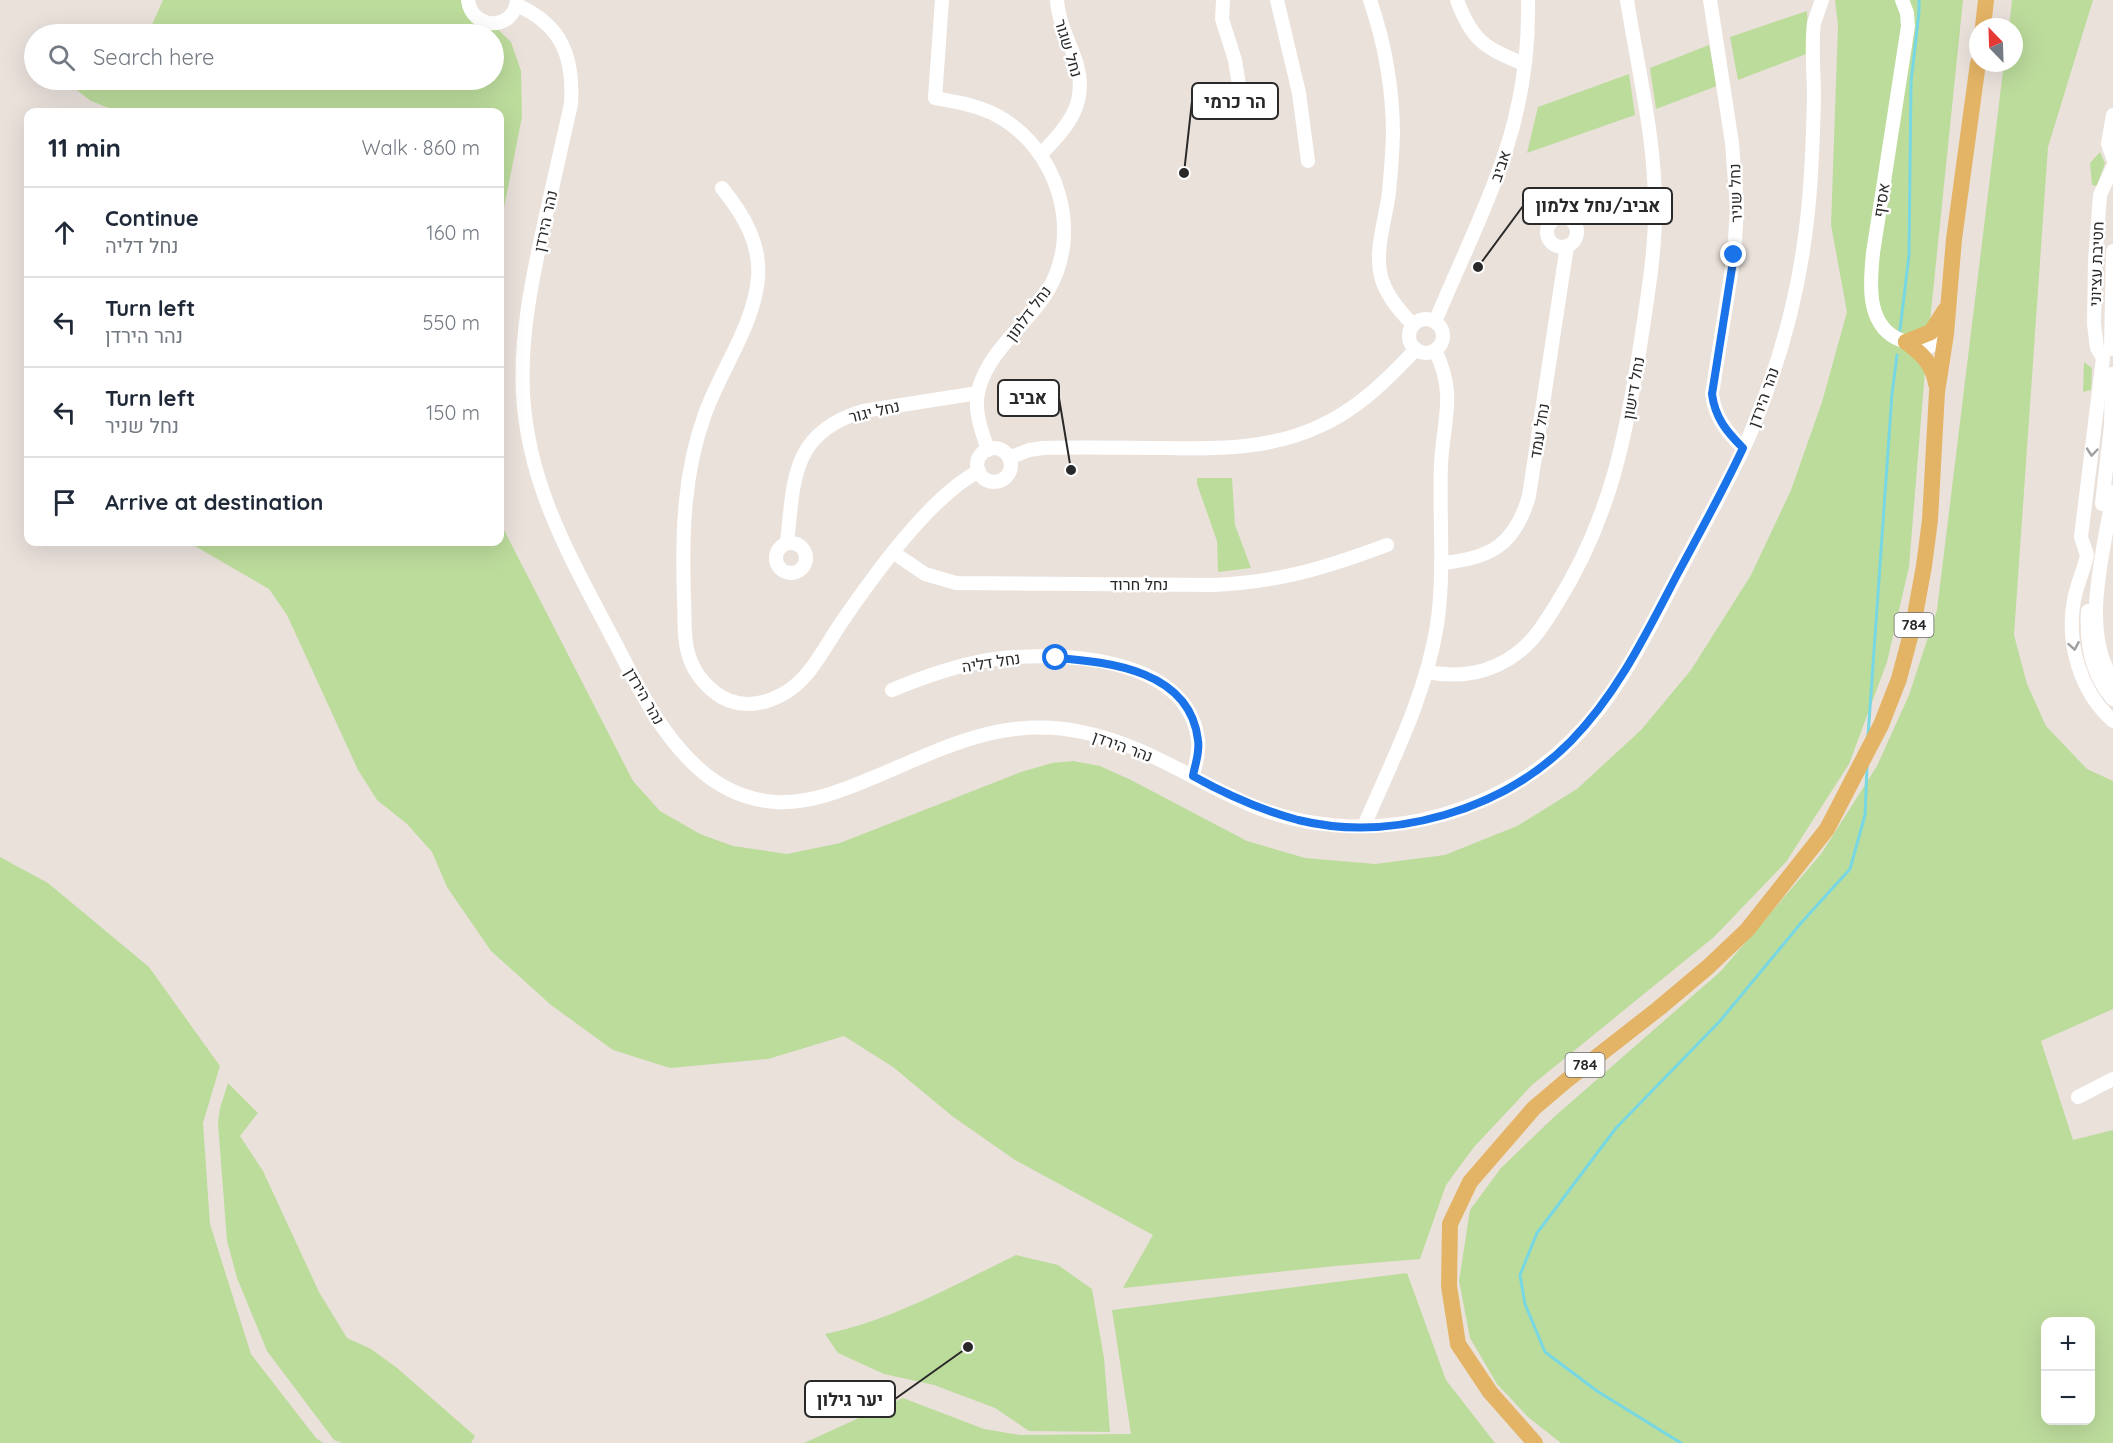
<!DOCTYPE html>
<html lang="en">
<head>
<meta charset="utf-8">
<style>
  :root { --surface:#fff; --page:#f6f6f7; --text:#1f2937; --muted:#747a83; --line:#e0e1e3 }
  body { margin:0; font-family:Quicksand,Heebo,sans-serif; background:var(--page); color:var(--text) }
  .controls { position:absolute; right:18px; bottom:18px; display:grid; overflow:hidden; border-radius:12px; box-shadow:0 6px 24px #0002 }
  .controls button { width:54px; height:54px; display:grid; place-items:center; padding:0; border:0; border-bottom:2px solid var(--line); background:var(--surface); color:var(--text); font:30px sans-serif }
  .compass { position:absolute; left:1969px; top:18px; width:54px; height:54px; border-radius:50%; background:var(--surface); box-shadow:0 6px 24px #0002; rotate:337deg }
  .stop { position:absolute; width:18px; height:18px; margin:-14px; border:4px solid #1a73e8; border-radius:50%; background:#fff }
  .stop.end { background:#1a73e8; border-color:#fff; box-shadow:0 2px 6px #0008 }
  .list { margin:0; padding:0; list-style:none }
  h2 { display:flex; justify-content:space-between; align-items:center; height:78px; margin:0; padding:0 24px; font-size:26px }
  h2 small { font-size:20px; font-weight:400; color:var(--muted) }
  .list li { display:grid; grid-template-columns:39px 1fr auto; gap:18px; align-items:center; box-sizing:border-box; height:90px; padding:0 24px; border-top:2px solid var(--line) }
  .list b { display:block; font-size:22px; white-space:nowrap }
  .list p { margin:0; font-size:20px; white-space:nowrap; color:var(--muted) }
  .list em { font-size:20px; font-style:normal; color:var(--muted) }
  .icon { flex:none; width:33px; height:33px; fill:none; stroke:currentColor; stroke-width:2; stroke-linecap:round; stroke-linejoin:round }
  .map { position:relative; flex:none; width:2113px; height:1443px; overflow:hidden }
  .search { position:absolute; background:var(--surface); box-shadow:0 6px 24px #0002; left:24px; top:24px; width:480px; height:66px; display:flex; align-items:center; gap:15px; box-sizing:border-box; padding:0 21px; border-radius:33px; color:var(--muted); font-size:22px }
  .panel { position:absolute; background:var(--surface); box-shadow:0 6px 24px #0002; left:24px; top:108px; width:480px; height:438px; border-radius:12px }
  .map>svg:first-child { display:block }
</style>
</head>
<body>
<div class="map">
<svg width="2113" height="1443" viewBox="0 0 2113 1443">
  <rect width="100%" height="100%" fill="#eae1db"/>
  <g fill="#bcdc9c" fill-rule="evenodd">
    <path d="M163 0H467L511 42 521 71 522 117 500 228V112H119L91 101 64 80H494V34H148Z"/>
    <path d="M1835 0H1963L1925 370 1909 567 1887 662 1849 764 1786 862 1714 937 1532 1085 1474 1147 1446 1185 1420 1259 1335 1266 1123 1288 1153 1235 1015 1160 952 1116 893 1067 844 1036 768 1059 670 1068 613 1050 551 1005 491 951 447 887 432 852 407 824 377 800 358 770 287 615 269 589 188 542H500V517L504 530 633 781 660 811 700 834 733 846 787 854 840 843 1021 772 1052 763 1073 761 1100 766 1131 780 1247 841 1305 858 1375 864 1445 855 1517 826 1577 789 1641 730 1691 670 1751 575 1791 490 1822 402 1847 312 1831 225 1838 25Z"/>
    <path d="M2012 0H2093L2048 147 2014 635 2027 684 2046 726 2087 769 2113 781V1009L2041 1041 2073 1140 2113 1130V1443H1561L1528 1417 1497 1384 1470 1338 1459 1281 1470 1210 1501 1168 1554 1117 1721 971 1821 854 1877 766 1909 695 1937 610 2004 63H2014V27H2009ZM2046 1322H2090V1420H2046Z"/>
    <path d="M1807 11 1809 53 1738 80 1730 37Z"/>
    <path d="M1709 45 1717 86 1656 109 1650 68Z"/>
    <path d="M1629 74 1635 115 1527 153 1538 107Z"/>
    <path d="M2100 152 2105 163 2097 186 2092 185 2090 163Z"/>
    <path d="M2084 362 2092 368 2091 390 2083 392Z"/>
    <path d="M1197 478H1232L1235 525 1251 568 1218 572 1217 541 1197 484Z"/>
    <path d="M0 857 48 883 149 967 220 1066 203 1123 210 1224 251 1354 316 1438 323 1443H0Z"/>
    <path d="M228 1083 258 1113 240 1136 263 1171 319 1292 347 1338 371 1349 396 1367 475 1436 471 1443H342L334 1440 267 1351 237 1278 227 1241 218 1123 220 1108Z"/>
    <path d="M1016 1255 1058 1265 1092 1289 1104 1358 1110 1432 1029 1431 995 1408 934 1385 884 1374 838 1353 825 1334C893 1320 954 1285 1016 1255Z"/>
    <path d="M1407 1273 1446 1380 1495 1443H804L903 1398 984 1429 1020 1435 1131 1434 1112 1310Z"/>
  </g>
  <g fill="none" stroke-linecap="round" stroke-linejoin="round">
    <g stroke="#77d7e3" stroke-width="3">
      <path d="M1900 330 1909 255 1911 82 1919 12V0"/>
      <path d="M1868 736 1892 394 1897 355"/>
      <path d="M1681 1443 1597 1391 1545 1352 1525 1304 1520 1275 1537 1233 1616 1128 1720 1021 1801 923 1850 869 1865 815 1867 767"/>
    </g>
    <g stroke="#fff" stroke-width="14">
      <path d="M468 0C472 31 514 31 517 0"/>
      <path d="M942 0 935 98C956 102 977 105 996 115 1058 148 1084 232 1047 292 1027 325 990 349 979 388 973 409 981 429 988 450"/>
      <path d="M1223 0 1222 19 1235 60 1243 110"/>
      <path d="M1277 0 1299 93 1308 161"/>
      <path d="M1370 0C1385 44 1393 89 1393 135 1392 156 1391 178 1388 199 1384 225 1374 254 1382 280 1388 298 1401 312 1413 325"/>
      <path d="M1457 0C1472 41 1485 48 1524 64"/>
      <path d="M1710 0 1732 143 1737 208 1734 255 1712 394C1715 418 1727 432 1743 448"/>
      <path d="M1902 0 1907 13 1908 26 1873 253C1870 282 1866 322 1896 338 1906 343 1918 345 1928 347L1938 343 1946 334"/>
      <path d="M517 5C562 25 574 57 571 104 562 144 553 184 544 224 532 280 520 336 523 394 528 485 570 557 611 635 636 682 658 732 698 768 720 788 746 800 776 802 813 804 848 788 882 774 949 745 1007 716 1082 732 1144 744 1194 781 1251 805 1358 850 1489 822 1571 741 1618 695 1646 634 1677 576 1701 529 1729 482 1750 434 1779 366 1799 294 1807 220 1812 180 1813 138 1814 97 1814 75 1811 45 1814 23 1815 21 1821 2 1822 0"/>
      <path d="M2113 115 2108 144 2113 158"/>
      <path d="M1041 154C1072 123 1091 98 1073 53 1066 35 1058 19 1057 0"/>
      <path d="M2113 167 2100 195 2095 261 2094 324 2097 348 2103 358 2081 537 2087 555C2084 570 2077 584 2074 600 2066 643 2080 692 2113 721"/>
      <path d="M722 188C743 214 761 243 758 279 753 327 721 369 705 414 683 474 682 536 684 599 685 617 683 636 688 653 692 668 701 681 713 691 733 708 759 707 781 695 808 682 823 650 839 626 871 579 929 497 979 471"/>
      <circle cx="1562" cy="232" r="15"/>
      <circle cx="1426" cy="336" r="17"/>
      <path d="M1435 322C1458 266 1486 211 1505 153 1521 105 1529 51 1528 0"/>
      <path d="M2111 349 2113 251"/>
      <circle cx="994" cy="465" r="17"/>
      <path d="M1009 458 1029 450 1043 448C1085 447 1126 448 1167 448 1220 449 1271 449 1320 426 1358 409 1388 379 1416 349"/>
      <path d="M2113 492C2105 549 2079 630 2113 680"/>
      <path d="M2102 504 2111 426 2112 374"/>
      <path d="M787 543C794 479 791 433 863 411L978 393"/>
      <circle cx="791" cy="558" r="15"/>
      <path d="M894 553 925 574 956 583 1213 585C1280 582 1325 568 1387 545"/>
      <path d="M1441 563C1490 559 1515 545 1529 496L1567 246"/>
      <path d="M2088 611C2086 642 2091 674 2113 699"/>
      <path d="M1426 672C1461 678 1491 674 1520 651 1536 638 1546 621 1556 605 1611 518 1627 433 1642 334 1648 293 1655 253 1655 212 1656 141 1638 70 1627 0"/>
      <path d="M892 690C923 677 955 666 988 660 1053 650 1188 654 1198 740 1200 753 1195 764 1193 776"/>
      <path d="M1364 826C1392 761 1426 695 1437 625 1445 572 1439 519 1441 465 1443 419 1457 395 1435 350"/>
      <path d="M2078 1097 2113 1079"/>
    </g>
    <g stroke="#e4b466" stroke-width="16">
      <path d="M1983 27 1986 0"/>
      <path d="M1906 342C1922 354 1933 364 1936 384"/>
      <path d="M1906 342 1931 332 1945 310"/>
      <path d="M1535 1443 1490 1392 1458 1344 1449 1286 1450 1224 1470 1182 1534 1108 1567 1080 1658 1009 1708 967 1747 930 1827 829 1881 725 1899 679 1913 626 1924 566 1930 520 1937 392 1946 334 1954 239 1978 63"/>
    </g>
  </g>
  <defs><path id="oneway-chevron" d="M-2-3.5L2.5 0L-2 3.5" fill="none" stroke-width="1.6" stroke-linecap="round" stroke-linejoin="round" transform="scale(1.5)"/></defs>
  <g stroke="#9f9f9f">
    <use href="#oneway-chevron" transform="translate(2092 452) rotate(95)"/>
    <use href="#oneway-chevron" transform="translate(2074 646) rotate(80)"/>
  </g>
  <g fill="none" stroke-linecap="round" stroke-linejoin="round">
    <path stroke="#1a73e8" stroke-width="8" d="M1056 658C1111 662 1190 671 1198 740 1200 753 1195 764 1193 776 1227 795 1261 810 1298 820 1392 843 1503 810 1571 741 1618 693 1647 632 1678 573 1700 532 1723 491 1743 448 1727 432 1715 418 1712 394L1734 255"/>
  </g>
  <g text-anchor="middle" stroke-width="5" stroke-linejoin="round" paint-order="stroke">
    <g fill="#fff" stroke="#696969" stroke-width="1.5">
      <rect x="1894.5" y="613" width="39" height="24" rx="4.5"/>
      <rect x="1565.5" y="1053" width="39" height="24" rx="4.5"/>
    </g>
    <g font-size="15" font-weight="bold" fill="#292929">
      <text x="1914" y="630">784</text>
      <text x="1585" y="1070">784</text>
    </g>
    <g font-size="16" fill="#292929" stroke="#fff">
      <text transform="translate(1069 48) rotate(73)" y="6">נחל שגור</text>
      <text transform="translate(1500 166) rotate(-71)" y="6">אביב</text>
      <text transform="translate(1735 193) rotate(-92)" y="6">נחל שניר</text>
      <text transform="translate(1881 200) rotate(-81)" y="6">אסיף</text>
      <text transform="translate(545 221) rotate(-78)" y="6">נהר הירדן</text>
      <text transform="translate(2096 264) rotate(-88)" y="6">חטיבת עציוני</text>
      <text transform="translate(1028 313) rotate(-53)" y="6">נחל דלתון</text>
      <text transform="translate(1633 388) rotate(-80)" y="6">נחל דישון</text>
      <text transform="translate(1763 397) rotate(-70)" y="6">נהר הירדן</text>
      <text transform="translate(874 411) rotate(-13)" y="6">נחל יגור</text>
      <text transform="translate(1539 431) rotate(-81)" y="6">נחל עמד</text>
      <text x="1139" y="590">נחל חרוד</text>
      <text transform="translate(991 662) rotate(-9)" y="6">נחל דליה</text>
      <text transform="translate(645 696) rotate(60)" y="6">נהר הירדן</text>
      <text transform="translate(1123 746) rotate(20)" y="6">נהר הירדן</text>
    </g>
  </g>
  <path fill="none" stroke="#292929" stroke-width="2" d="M1184 173L1192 101M1478 267L1523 206M1071 470L1059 398M968 1347L895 1399"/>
  <g fill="#292929" stroke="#fff" stroke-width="2">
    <circle cx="1184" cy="173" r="6"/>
    <circle cx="1478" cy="267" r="6"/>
    <circle cx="1071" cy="470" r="6"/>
    <circle cx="968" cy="1347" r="6"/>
  </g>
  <g fill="#fff" stroke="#292929" stroke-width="2">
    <rect x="1192" y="83" width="86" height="36" rx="6"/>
    <rect x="1523" y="188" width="149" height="36" rx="6"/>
    <rect x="998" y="380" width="61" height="36" rx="6"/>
    <rect x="805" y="1381" width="90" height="36" rx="6"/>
  </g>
  <g font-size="18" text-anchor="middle" font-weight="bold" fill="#292929">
    <text x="1235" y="108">הר כרמי</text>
    <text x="1598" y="212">אביב/נחל צלמון</text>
    <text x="1028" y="404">אביב</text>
    <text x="850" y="1406">יער גילון</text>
  </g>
</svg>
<div class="controls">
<button>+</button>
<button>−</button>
</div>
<svg class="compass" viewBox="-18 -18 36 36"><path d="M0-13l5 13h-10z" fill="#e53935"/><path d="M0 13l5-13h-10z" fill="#747a83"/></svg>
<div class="stop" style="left:1056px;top:658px"></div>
<div class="stop end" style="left:1734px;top:255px"></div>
<div class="search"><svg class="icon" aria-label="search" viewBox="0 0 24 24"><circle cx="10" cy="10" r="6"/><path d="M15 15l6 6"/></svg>Search here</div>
<section class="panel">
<h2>11 min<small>Walk · 860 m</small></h2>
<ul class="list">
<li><svg class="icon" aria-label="ahead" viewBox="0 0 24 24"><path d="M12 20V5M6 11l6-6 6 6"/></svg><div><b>Continue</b><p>נחל דליה</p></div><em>160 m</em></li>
<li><svg class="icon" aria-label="left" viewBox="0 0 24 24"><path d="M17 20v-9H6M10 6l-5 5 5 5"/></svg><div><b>Turn left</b><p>נהר הירדן</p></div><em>550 m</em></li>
<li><svg class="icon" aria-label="left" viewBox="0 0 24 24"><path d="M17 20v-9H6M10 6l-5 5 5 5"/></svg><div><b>Turn left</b><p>נחל שניר</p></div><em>150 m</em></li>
<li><svg class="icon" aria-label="arrive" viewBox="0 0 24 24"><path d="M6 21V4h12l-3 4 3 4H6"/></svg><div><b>Arrive at destination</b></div></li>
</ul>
</section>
</div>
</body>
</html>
